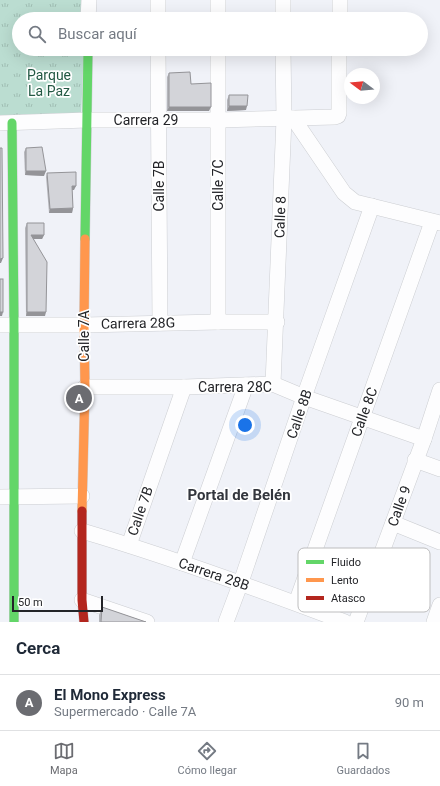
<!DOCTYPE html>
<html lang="es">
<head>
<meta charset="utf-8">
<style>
  :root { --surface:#fff; --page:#f6f6f7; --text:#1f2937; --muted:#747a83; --line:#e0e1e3; --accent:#6b6c71 }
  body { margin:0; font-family:Roboto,sans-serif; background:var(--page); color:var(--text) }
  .compass { position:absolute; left:344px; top:68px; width:36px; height:36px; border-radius:50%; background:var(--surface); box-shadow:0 4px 16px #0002; rotate:286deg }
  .scale { position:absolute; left:12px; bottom:10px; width:91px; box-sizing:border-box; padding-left:4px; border:2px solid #232428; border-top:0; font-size:11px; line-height:14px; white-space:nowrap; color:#232428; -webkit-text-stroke:3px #fff; paint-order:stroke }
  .you { position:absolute; left:245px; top:425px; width:14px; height:14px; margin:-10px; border:3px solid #fff; border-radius:50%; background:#1a73e8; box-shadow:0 0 0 6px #1a73e833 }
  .badge { display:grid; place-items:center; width:26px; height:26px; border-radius:50%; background:var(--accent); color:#fff; font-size:13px; font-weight:700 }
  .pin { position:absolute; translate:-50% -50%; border:2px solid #fff; box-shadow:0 1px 4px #0006 }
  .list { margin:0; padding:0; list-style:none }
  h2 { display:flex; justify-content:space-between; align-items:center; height:52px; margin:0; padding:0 16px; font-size:17px }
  h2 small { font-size:13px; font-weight:400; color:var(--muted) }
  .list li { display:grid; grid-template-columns:26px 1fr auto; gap:12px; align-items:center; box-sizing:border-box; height:56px; padding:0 16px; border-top:1px solid var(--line) }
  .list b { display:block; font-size:15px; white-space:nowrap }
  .list p { margin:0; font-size:13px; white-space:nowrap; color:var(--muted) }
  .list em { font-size:13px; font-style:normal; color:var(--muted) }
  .icon { flex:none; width:22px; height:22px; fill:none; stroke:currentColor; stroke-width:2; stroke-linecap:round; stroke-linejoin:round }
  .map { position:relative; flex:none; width:440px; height:622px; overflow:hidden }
  .search { position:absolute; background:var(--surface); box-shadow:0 4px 16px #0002; left:12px; right:12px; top:12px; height:44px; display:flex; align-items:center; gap:10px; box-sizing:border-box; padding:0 14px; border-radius:22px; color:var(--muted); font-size:15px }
  .sheet { height:108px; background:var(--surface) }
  nav { display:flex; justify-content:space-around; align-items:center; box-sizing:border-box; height:56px; border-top:1px solid var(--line); background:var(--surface); font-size:11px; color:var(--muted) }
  nav a { display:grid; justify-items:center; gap:2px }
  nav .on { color:var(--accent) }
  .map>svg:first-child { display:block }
</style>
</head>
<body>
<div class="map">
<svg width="440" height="622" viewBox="0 0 440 622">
  <defs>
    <pattern id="park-tufts" width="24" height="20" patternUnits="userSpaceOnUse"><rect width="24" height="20" fill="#bbddd1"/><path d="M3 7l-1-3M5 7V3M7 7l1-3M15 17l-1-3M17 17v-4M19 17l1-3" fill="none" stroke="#a0beb3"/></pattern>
  </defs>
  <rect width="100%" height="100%" fill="#f0f2f8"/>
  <path fill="url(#park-tufts)" d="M0 0H86L85 19H19V49H84L81 117 0 115Z"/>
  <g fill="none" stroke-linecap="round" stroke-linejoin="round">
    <defs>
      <g id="street">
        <path d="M158 0V19"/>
        <path d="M218 0V19"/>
        <path d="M283 0V19"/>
        <path d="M88 19 89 0"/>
        <path d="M340 19V0"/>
        <path d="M158 49 160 323"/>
        <path d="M218 49V322"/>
        <path d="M293 118 344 193 355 202 440 223"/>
        <path d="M0 123 87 120H218L335 117 338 116 339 113V49"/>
        <path d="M0 325H84L218 322H277"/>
        <path d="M273 384 284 119 283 49"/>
        <path d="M85 387H184L273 384 304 397 424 439"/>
        <path d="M415 460 440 469"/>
        <path d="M0 497 82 496"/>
        <path d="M393 523 440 542"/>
        <path d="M82 531C171 557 258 589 345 622"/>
        <path d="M129 545 184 387"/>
        <path d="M182 563 246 385"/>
        <path d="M82 600 147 622"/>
        <path d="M296 603 432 222"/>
        <path d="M226 622 241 582 304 397 372 206"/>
        <path d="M356 622 424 439 440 390"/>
        <path d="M434 622 440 605"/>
      </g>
      <g id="fast">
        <path d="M12 123 14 324V622"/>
        <path d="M85 239 88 49"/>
      </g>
      <path id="slow" d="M82 511 85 387 84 325 85 239"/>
      <path id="jam" d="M82 511V600L84 622"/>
    </defs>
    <use href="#street" stroke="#ccced2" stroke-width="16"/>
    <use href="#fast" stroke="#ccced2" stroke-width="10"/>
    <use href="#slow" stroke="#ccced2" stroke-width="10"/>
    <use href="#jam" stroke="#ccced2" stroke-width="10"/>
    <use href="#street" stroke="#fdfdfe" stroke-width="15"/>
    <use href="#fast" stroke="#63d668" stroke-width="9"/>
    <use href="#slow" stroke="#ff974d" stroke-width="9"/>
    <use href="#jam" stroke="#b3261e" stroke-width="9"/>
  </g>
  <g fill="#b5b6bb">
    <path d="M169 73 191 84 209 111H167V77Z"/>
    <path d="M229 95 246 110 227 111V100Z"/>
    <path d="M26 148 44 176 25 175 24 152Z"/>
    <path d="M47 173 74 190H72L73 208 72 213H49L46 177Z"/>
    <path d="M27 223 44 235 42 239H34L45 316H26L25 228Z"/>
    <path d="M102 607 146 622H99V615Z"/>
  </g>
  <g fill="#949498">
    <path d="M229 106H247L246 110 227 111Z"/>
    <path d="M169 107H211L209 111H167Z"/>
    <path d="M26 171H46L44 176 25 175Z"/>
    <path d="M72 186H76L74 190H70Z"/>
    <path d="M73 208 72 213H49L50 209Z"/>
    <path d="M31 235H44L42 239H30Z"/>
    <path d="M3 258 1 263H0V259Z"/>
    <path d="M0 312H3L2 316H0Z"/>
    <path d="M27 312H46L45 316H26Z"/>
  </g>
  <g fill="#d3d4d9" stroke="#949498">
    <path d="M190 72 191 84 211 83V107H169V73Z"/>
    <path d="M229 95H248L247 106H229Z"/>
    <path d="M42 147 46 171H26V148Z"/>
    <path d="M0 148H2L3 258 0 259Z"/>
    <path d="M76 172V186H72L73 208 50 209 47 173Z"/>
    <path d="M27 223H44V235H31L47 262 46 312H27Z"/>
    <rect x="0" y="279" width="3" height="33"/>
    <path d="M102 607 146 622H101Z"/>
  </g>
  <g text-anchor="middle" stroke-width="3.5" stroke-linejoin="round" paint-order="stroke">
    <g font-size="14" fill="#235944" stroke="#fff">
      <text x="49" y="80">Parque<tspan x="49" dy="16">La Paz</tspan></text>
    </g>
    <g font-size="14" fill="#232428" stroke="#fff">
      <text x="146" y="125">Carrera 29</text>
      <text transform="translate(218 185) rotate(-90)" y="5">Calle 7C</text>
      <text transform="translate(159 186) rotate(-90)" y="5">Calle 7B</text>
      <text transform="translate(280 217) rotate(-88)" y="5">Calle 8</text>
      <text transform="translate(138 323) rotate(-1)" y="5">Carrera 28G</text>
      <text transform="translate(84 336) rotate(-90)" y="5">Calle 7A</text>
      <text x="235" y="392">Carrera 28C</text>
      <text transform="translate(364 412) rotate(-70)" y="5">Calle 8C</text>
      <text transform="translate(299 414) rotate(-71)" y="5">Calle 8B</text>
      <text transform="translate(399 506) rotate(-70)" y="5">Calle 9</text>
      <text transform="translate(140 511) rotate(-71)" y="5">Calle 7B</text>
      <text transform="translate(214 574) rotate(19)" y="5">Carrera 28B</text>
    </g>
    <g font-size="15" font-weight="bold" fill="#33363d" stroke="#fff">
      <text x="239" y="500">Portal de Belén</text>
    </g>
  </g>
  <rect x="298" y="548" width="132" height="64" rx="6" fill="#fff" stroke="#bdbdbe" stroke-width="1"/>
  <rect x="306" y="560" width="18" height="4" fill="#63d668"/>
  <rect x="306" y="578" width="18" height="4" fill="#ff974d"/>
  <rect x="306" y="596" width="18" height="4" fill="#b3261e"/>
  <g font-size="11" fill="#232428">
    <text x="331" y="566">Fluido</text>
    <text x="331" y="584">Lento</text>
    <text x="331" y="602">Atasco</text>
  </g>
</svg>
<svg class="compass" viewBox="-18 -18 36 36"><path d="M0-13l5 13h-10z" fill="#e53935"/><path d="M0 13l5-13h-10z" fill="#747a83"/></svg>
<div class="scale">50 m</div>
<div class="you"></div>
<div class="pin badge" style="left:79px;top:398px">A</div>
<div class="search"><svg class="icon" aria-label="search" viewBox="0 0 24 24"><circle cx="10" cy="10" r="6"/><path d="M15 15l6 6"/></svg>Buscar aquí</div>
</div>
<section class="sheet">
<h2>Cerca<small></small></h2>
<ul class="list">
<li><span class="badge">A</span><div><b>El Mono Express</b><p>Supermercado · Calle 7A</p></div><em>90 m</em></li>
</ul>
</section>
<nav>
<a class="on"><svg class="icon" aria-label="map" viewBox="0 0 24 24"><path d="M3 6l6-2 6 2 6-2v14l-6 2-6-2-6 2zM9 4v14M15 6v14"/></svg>Mapa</a>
<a><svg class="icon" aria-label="directions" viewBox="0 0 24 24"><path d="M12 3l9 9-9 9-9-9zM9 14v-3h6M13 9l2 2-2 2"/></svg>Cómo llegar</a>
<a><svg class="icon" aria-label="saved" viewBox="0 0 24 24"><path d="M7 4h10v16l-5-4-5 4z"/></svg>Guardados</a>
</nav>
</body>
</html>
